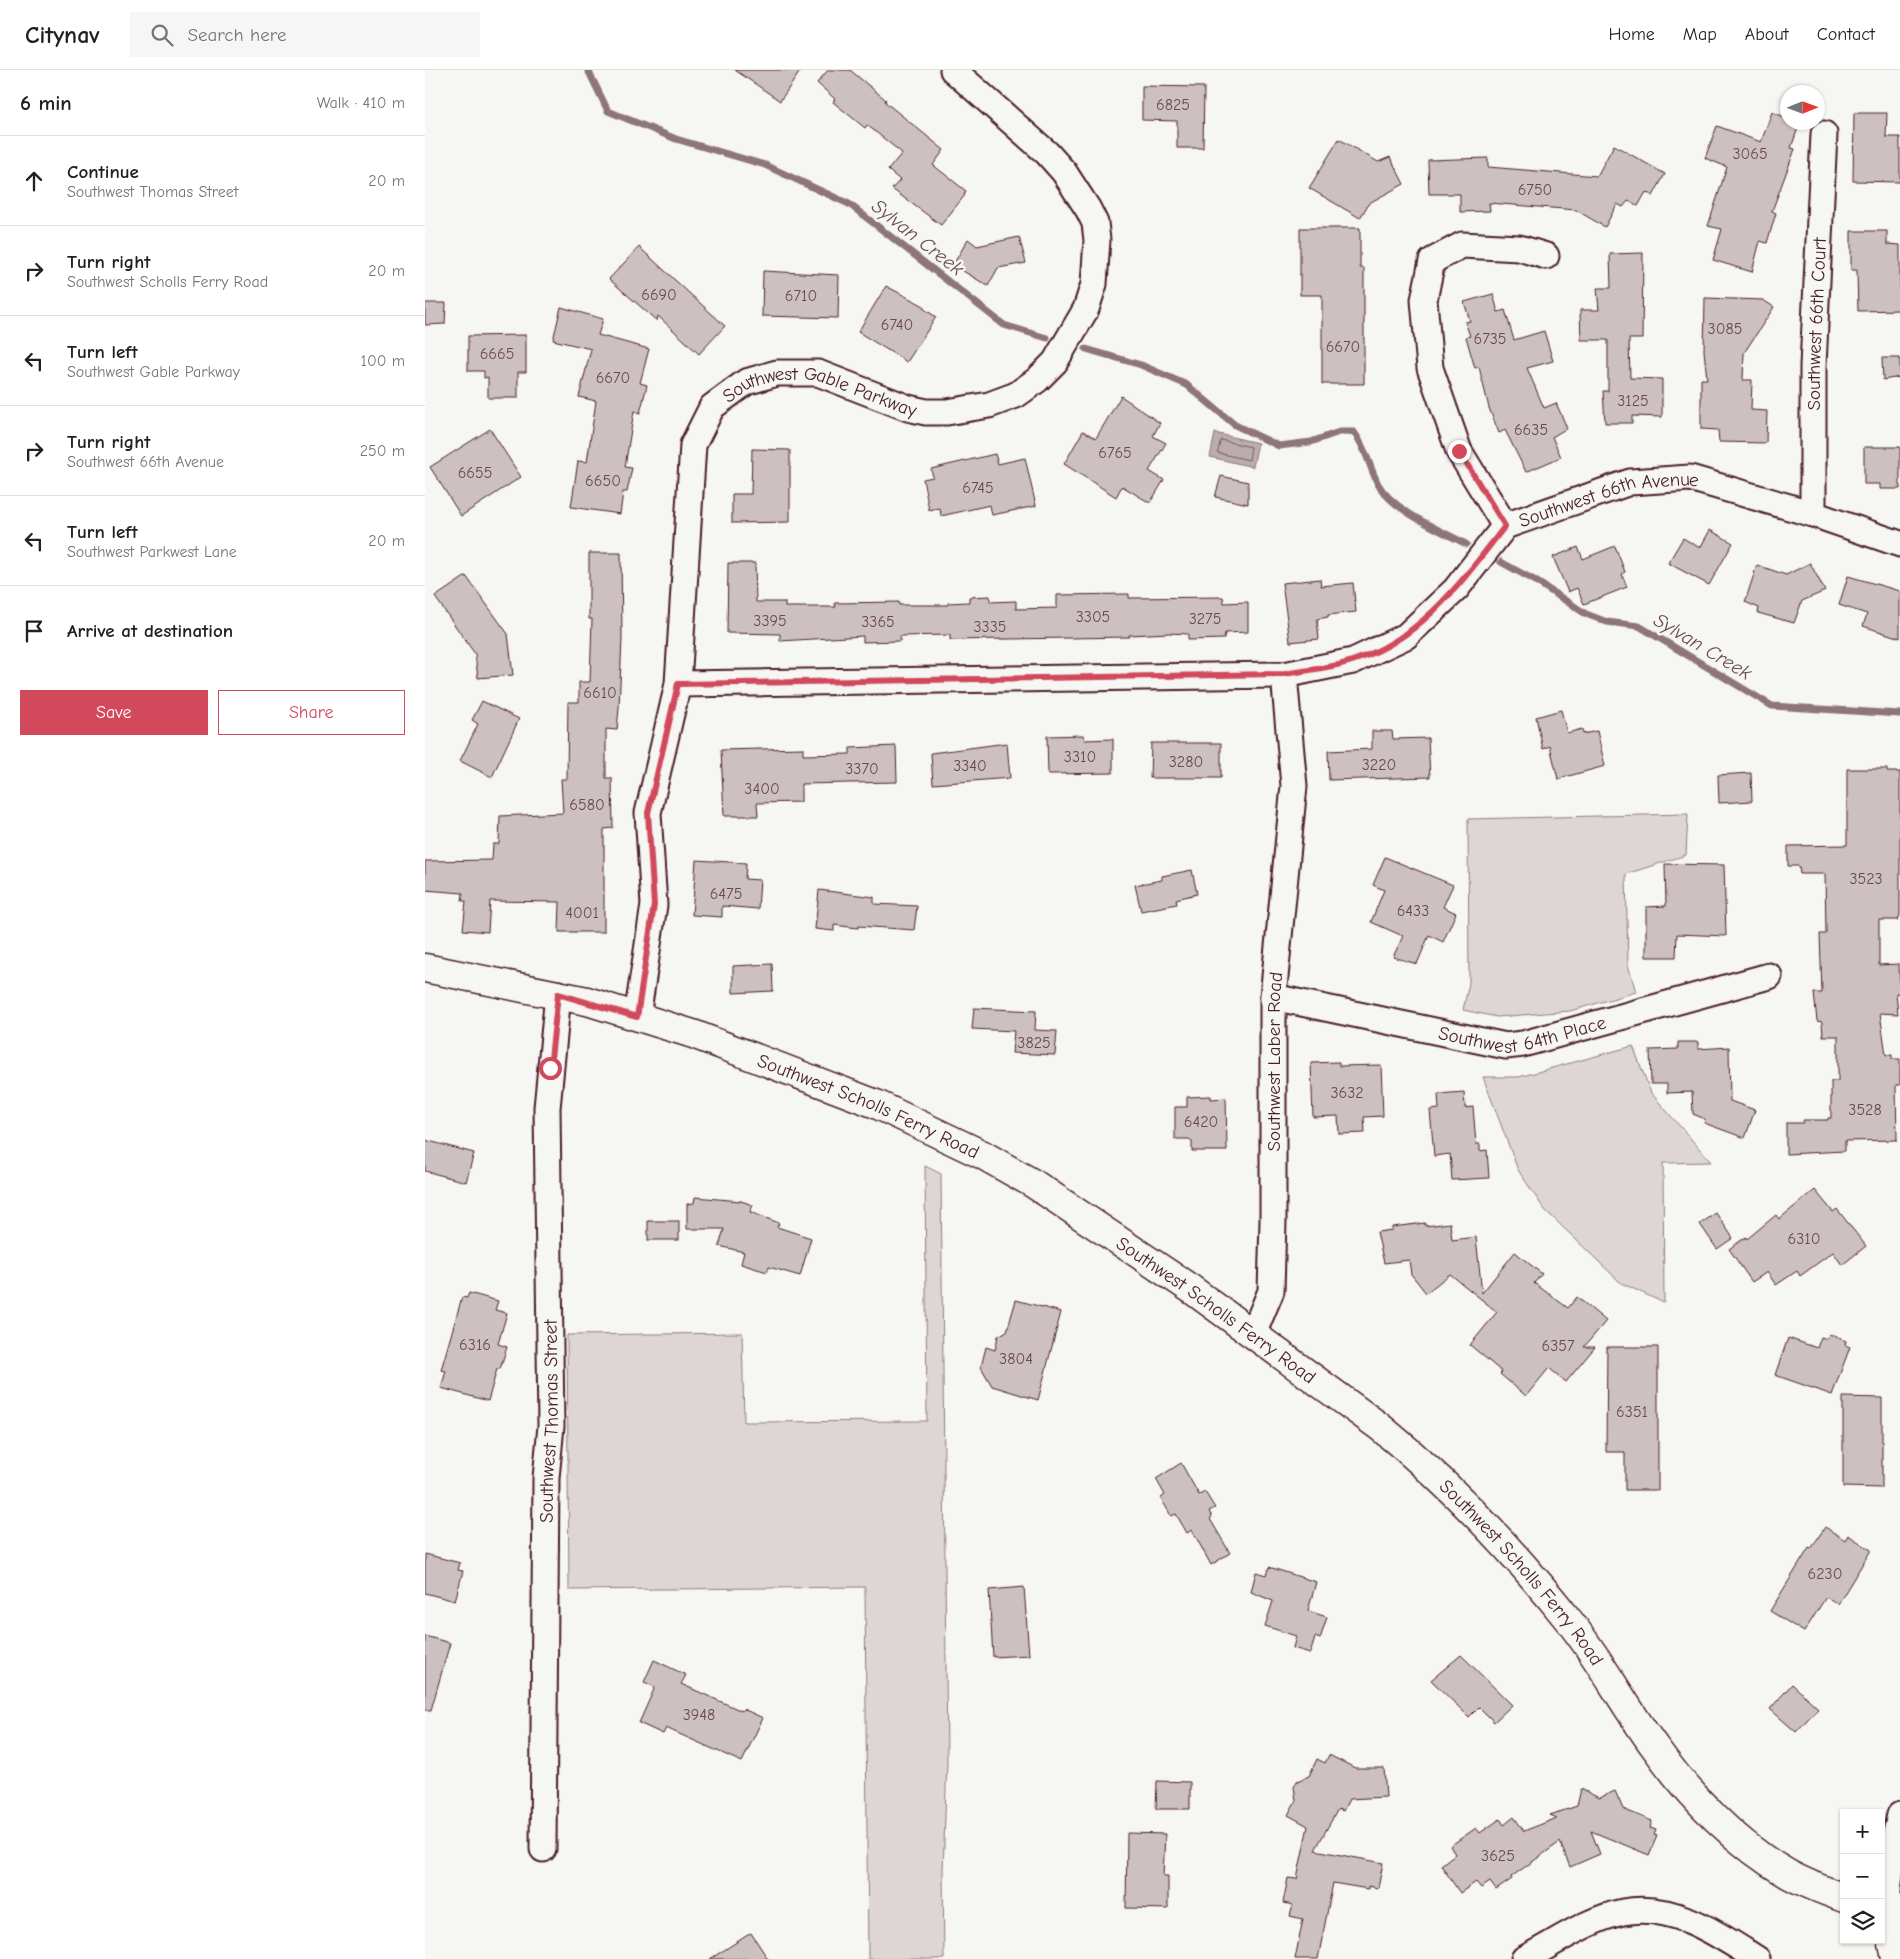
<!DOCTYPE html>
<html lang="en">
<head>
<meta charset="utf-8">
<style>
  :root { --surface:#fff; --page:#f6f6f6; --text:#202124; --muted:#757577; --line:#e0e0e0; --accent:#d1495b }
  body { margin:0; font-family:"Comic Neue",sans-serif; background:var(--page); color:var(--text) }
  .controls { position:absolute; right:15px; bottom:15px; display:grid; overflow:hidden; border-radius:0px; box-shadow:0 1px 4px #0004 }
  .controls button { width:45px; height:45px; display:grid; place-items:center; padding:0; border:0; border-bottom:1px solid var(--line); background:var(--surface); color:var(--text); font:25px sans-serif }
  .compass { position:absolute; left:1355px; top:15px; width:45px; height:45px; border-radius:50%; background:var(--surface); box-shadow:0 1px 4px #0004; rotate:89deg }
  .stop { position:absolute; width:15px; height:15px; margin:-11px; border:4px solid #d1495b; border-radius:50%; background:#fff }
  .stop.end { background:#d1495b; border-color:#fff; box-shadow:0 1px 5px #0008 }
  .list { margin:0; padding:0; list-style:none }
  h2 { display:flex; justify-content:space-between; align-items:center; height:65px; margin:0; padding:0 20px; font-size:21px }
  h2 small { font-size:16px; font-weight:400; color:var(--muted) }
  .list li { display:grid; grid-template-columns:32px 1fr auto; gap:15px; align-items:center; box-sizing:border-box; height:90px; padding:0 20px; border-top:1px solid var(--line) }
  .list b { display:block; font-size:19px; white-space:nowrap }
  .list p { margin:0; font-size:16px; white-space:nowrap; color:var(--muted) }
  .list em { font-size:16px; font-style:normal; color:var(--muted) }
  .actions { display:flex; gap:10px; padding:15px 20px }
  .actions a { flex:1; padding:11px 0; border:1px solid var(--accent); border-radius:0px; text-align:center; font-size:18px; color:var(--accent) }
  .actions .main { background:var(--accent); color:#fff }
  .icon { flex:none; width:28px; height:28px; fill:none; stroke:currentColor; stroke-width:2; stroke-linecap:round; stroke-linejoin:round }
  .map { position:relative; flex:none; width:1475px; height:1889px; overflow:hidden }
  header { display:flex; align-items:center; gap:30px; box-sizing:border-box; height:70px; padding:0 25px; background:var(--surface); border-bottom:1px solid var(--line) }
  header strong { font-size:24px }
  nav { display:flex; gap:28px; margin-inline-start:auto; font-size:18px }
  .search { width:350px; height:45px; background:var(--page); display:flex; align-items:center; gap:12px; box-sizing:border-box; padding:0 18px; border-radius:0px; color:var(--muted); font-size:19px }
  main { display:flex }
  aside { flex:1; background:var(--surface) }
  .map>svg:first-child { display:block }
</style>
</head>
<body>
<header>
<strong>Citynav</strong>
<div class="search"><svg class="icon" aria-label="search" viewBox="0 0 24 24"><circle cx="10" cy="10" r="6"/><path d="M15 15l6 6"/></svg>Search here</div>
<nav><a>Home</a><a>Map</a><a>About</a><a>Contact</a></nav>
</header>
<main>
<aside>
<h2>6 min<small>Walk · 410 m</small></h2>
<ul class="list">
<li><svg class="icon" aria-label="ahead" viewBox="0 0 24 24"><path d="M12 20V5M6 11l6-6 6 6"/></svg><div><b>Continue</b><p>Southwest Thomas Street</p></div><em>20 m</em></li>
<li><svg class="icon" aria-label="right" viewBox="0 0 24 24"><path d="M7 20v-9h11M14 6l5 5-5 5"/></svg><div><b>Turn right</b><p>Southwest Scholls Ferry Road</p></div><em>20 m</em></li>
<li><svg class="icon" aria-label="left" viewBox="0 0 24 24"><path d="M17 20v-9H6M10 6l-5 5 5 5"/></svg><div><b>Turn left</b><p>Southwest Gable Parkway</p></div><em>100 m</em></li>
<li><svg class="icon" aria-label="right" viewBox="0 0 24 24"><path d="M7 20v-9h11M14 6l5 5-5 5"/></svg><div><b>Turn right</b><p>Southwest 66th Avenue</p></div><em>250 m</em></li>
<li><svg class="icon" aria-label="left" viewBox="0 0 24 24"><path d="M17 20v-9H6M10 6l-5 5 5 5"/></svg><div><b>Turn left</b><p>Southwest Parkwest Lane</p></div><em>20 m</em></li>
<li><svg class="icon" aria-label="arrive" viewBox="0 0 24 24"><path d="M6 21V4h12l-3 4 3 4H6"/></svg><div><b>Arrive at destination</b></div></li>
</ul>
<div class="actions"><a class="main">Save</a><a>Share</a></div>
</aside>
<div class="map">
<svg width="1475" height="1889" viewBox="0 0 1475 1889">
  <rect width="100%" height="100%" fill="#f6f6f2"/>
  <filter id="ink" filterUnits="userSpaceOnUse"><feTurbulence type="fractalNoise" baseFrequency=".02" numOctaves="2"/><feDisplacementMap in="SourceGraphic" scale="10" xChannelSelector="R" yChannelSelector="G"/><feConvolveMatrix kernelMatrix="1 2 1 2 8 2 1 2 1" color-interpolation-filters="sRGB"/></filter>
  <g filter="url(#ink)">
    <g fill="#ddd6d5" stroke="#947a80">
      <path d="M1263 744 1261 785 1201 804 1203 895 1211 922 1145 941 1072 947 1038 940 1044 913 1043 749Z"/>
      <path d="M1208 976 1226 1023 1286 1092 1238 1093 1239 1233 1196 1213 1119 1139 1093 1100 1058 1007H1094Z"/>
      <path d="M500 1096 516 1104 522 1692 518 1801 519 1889H443L440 1517 144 1520 142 1265 317 1263 319 1352 502 1351Z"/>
    </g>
    <path fill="#bbadae" stroke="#8e747a" d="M790 363 833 373 828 397 785 387Z"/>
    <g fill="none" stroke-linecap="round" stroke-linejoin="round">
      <path stroke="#77585f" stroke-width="1" d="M796 370 826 377 824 390 793 383Z"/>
      <g stroke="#8e747a" stroke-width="7">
        <path d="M163 0 183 41 251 69 340 95 424 134 579 255 622 268"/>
        <path d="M661 279 716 295 762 315 810 355 854 376 886 372 914 362H929C941 378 944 396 953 414 968 441 1015 460 1041 474"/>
        <path d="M1076 492 1109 510 1161 544 1182 552 1214 556 1347 636 1475 644"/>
      </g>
    </g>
    <g fill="#ccc1c0" stroke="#4a1f2b">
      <path d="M310 0H376L355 31Z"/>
      <path d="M403 0H425L461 30 460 32 519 80 508 95 541 121 539 124 540 125 516 155 467 119 475 110 463 100 477 83 442 55 440 58 408 32 410 29 392 13Z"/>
      <path d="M717 16 779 17 778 78H752V51L717 50Z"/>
      <path d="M1347 42 1362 48V52H1375L1366 78 1370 79 1347 141 1351 143 1342 173 1335 171 1327 202 1288 190 1297 159 1283 156 1302 97 1280 88 1292 56 1336 72Z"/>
      <path d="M1429 43H1462L1461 67H1475V112L1428 111Z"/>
      <path d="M914 69 953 92 965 87 979 114 944 133 935 148 884 118Z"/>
      <path d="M1189 75 1240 104 1228 126 1221 122 1213 136 1203 131 1198 137 1192 134 1180 157 1151 140 1064 133 1065 141 1035 142V124H1004L1003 90 1063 88V97L1172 106Z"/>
      <path d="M875 158H935V198H939V314H897V225H875Z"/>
      <path d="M1426 161H1462V174L1475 175V240L1433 241 1432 200H1426Z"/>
      <path d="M594 167 601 193 573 198 563 216 528 195 543 169 552 176Z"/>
      <path d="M214 177 300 256 274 284 233 246 232 251 184 209Z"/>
      <path d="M1218 183 1217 269H1204L1205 308 1237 309V347L1207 346V353H1180L1178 321H1183V270H1156L1155 240H1174L1172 218H1186L1185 184Z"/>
      <path d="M338 201 414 205 413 248 337 246Z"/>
      <path d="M461 216 499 236 498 238 511 247 482 292 433 262Z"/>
      <path d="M1068 224 1073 242 1080 240 1089 270 1119 261 1128 291 1102 298 1119 338 1131 333 1142 358 1127 367 1136 387 1101 402 1080 360 1074 363 1064 338 1054 297 1050 298 1041 267 1045 266 1040 252 1045 251 1039 232Z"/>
      <path d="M1280 228 1338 230 1349 237 1319 283 1318 310H1327L1326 340 1342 341 1341 373 1294 372 1293 360 1276 359V309H1282L1279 281Z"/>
      <path d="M0 233H21L20 254 0 255Z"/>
      <path d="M136 237 178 249 173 265 224 279 215 313 222 315 215 343 209 341 200 397 207 398 202 422H198L195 444 146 437 153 391 162 392 171 331 154 327 166 279 128 270Z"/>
      <path d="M101 265V302H93V328H63V307L59 308V301H43V266Z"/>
      <path d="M1457 288H1475V307L1458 310Z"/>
      <path d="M696 326 735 353 728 366 741 373 724 401 739 410 725 433 697 416 691 427 639 394 658 361 671 368Z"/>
      <path d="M65 359 96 407 36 446 5 397Z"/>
      <path d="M1439 377H1475V419H1455V414H1439Z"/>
      <path d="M327 379 365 380V452L307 453V424H326Z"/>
      <path d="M570 384 573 394 600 388 611 436 567 445 565 435 516 446 515 438 504 440 498 409 508 407 506 399Z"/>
      <path d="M796 406 823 412V434L790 427Z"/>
      <path d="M1285 460 1308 473 1284 515 1243 493 1258 468 1275 478Z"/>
      <path d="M1190 476 1200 502 1197 504 1202 517 1159 534 1152 518 1143 522 1128 487 1153 477 1158 489Z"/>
      <path d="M164 483H196L197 568 194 638 192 660 181 659V708H187L188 758 179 759V862H134L135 832 65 831 63 862 38 860 41 831H37L38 823 0 820V791L67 790 68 774H74L75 746 138 743 136 709H142L143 632H154V612H165L167 549H164Z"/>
      <path d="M303 493H330L331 532H360V537H411L410 533 474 532V535H523V533L544 532V527L565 526V532L591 531V539L632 538V525L704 524V528L798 527 799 533 823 532V562L800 563 799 569 763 570V564L744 563 704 565V567L525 570V565L475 566V571L438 572V566L355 571V564L302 563Z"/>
      <path d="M1385 493 1400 521 1377 531 1369 553 1333 543 1334 538 1320 532 1332 495 1361 505Z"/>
      <path d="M41 506 83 564 88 605 53 608 50 584 10 527Z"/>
      <path d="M1423 506 1475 521V568L1438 556 1442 544 1414 535Z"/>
      <path d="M895 509 896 516 928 513 931 542 903 545V547L892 549 894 569 865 572 857 513Z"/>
      <path d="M57 631 94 649 67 707 35 691 53 654 47 650Z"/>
      <path d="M1136 640 1142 663 1157 659 1158 664 1172 661 1180 696 1133 709 1125 676 1118 679 1111 647Z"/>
      <path d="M947 661H967L968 669 1003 668 1005 707 904 710 903 681 947 679Z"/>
      <path d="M658 665 660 670 688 669V703L623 704 622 666Z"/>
      <path d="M582 673 585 708 508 714 506 683Z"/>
      <path d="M726 673H796V708H725Z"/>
      <path d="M471 676 472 712 376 714V732L332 733 333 746H299L296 680 378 678V685L425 684V678Z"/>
      <path d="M1422 699H1462V702H1475V845L1473 850H1454V895L1474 894 1475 923H1471L1473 944 1455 943 1461 985H1467V989H1475V1015H1471L1472 1070 1420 1071V1081L1361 1084V1053H1378V1050H1403V1048H1406V1011H1413V966H1398L1397 952 1392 951 1389 923H1397L1395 864H1401L1400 804H1375L1374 796H1363V776L1422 775Z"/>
      <path d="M1326 703 1327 731 1294 733 1293 705Z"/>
      <path d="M960 787 1028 815 1018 837 1031 843 1018 872 1004 865 992 894 968 887 978 866 946 852 959 820 948 815Z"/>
      <path d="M271 790 321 793 320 809 335 810 333 839 297 836V847L267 845Z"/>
      <path d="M1240 794 1299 795 1301 866 1252 864 1251 887H1221V837L1241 836Z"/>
      <path d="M767 800 772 824 751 829 752 834 716 841 710 815 737 810V806Z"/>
      <path d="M394 820 449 827V834L492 836 489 860 434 856 433 858 409 855V861L390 859Z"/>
      <path d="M347 894 348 921 308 923V896Z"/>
      <path d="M549 938 611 941 610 960 632 961 630 985 587 983 589 961 547 959Z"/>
      <path d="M1253 972H1273V979L1304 977 1305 1031 1330 1040 1320 1068 1279 1053 1280 1049 1268 1044 1267 1022 1242 1023V1014H1226L1225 980 1253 979Z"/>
      <path d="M914 992V996L956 995 958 1046 939 1047 940 1063 914 1064 913 1046 888 1047 886 993Z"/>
      <path d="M1039 1022 1040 1038 1048 1037 1051 1074H1055V1081L1062 1080 1064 1108 1027 1110 1025 1084 1009 1086 1005 1040 1014 1039 1013 1024Z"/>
      <path d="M786 1026V1029L801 1028 802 1081H767V1071L764 1069H750V1037H762V1027Z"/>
      <path d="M0 1070 49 1083 41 1112 0 1101Z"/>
      <path d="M1390 1120 1408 1142 1412 1139 1441 1176 1417 1195 1408 1182 1375 1206 1372 1201 1351 1215 1342 1202 1327 1212 1304 1179 1321 1167 1322 1169 1351 1145 1354 1149Z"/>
      <path d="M270 1127 316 1131 328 1135 325 1142 354 1153 352 1157 386 1168 375 1206 344 1197 342 1202 316 1194 319 1182 294 1176 299 1159H262V1134L269 1133Z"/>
      <path d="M1291 1143 1308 1168 1292 1179 1275 1154Z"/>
      <rect x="223" y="1151" width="31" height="19"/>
      <path d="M1000 1153V1156L1025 1153 1027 1170 1051 1167 1057 1223 1090 1182 1117 1204 1109 1213 1143 1238 1152 1227 1181 1251 1159 1277H1170L1141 1312 1124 1298 1101 1326 1075 1304 1077 1302 1045 1275 1072 1242 1025 1204 1001 1223 986 1204 984 1190 959 1193 952 1162 967 1160V1157Z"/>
      <path d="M44 1223 73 1231 70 1240 82 1243 73 1274 82 1277 75 1299H72L63 1331 16 1318 21 1301 16 1300 37 1227 42 1228Z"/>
      <path d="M591 1230 636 1242 613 1330 567 1316 556 1297 561 1277 570 1280 573 1266 582 1261Z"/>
      <path d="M1404 1264 1421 1271 1420 1275 1425 1277 1407 1325 1350 1305 1363 1268 1392 1278 1396 1267 1402 1269Z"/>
      <path d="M1182 1277H1233V1420H1200V1382H1181Z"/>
      <path d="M1418 1327 1457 1328V1418L1418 1417Z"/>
      <path d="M756 1393 774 1425 780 1422 790 1438 784 1441 787 1447 785 1449 805 1483 786 1495 767 1460 762 1463 751 1444 746 1446 736 1428 740 1425 731 1409Z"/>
      <path d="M1400 1457 1420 1470 1423 1465 1446 1480 1413 1534 1401 1527 1379 1562 1345 1541 1384 1478 1386 1479Z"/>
      <path d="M0 1484 35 1493 33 1500 38 1501 30 1531 0 1523Z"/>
      <path d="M844 1497 891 1512 883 1541 902 1547 895 1569 890 1567 885 1583 868 1578 871 1566 840 1556 848 1531 826 1522 831 1502 841 1505Z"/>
      <path d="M599 1517 604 1585 568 1587 564 1520Z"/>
      <path d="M0 1566 25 1573 6 1640H0Z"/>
      <path d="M1036 1585 1087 1635 1069 1652 1054 1637 1044 1647 1006 1610Z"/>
      <path d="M229 1590 261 1605 256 1614 317 1641 318 1639 338 1648 317 1692 241 1658 238 1664 214 1653 230 1617 219 1612Z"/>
      <path d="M1367 1614 1393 1638 1371 1662 1345 1639Z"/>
      <path d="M904 1685 930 1698H959L961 1727 924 1729 918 1741 913 1739 890 1780 958 1793 953 1818 943 1816V1819L908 1813 893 1889H870L878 1849 865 1846 868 1835 858 1833 863 1808 872 1809 883 1756 863 1745 871 1730 869 1717 872 1711 884 1706 892 1689 900 1693Z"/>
      <path d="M732 1711 765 1712V1739H731Z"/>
      <path d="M1156 1719 1174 1728 1190 1721 1198 1739 1227 1751 1225 1758 1231 1760 1229 1765 1232 1766 1224 1785 1166 1761 1175 1784 1145 1797 1135 1772 1086 1807 1087 1809 1071 1820 1065 1812 1056 1818 1051 1812 1035 1823 1016 1795 1030 1784 1025 1776 1051 1758 1055 1763 1075 1749 1079 1755 1089 1747 1099 1761 1132 1748 1125 1745 1152 1736Z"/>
      <path d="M702 1763 740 1764 738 1806H743V1839L701 1838Z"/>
      <path d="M326 1863 343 1889H285Z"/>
    </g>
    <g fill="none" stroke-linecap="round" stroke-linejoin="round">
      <defs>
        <g id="minor">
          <path id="s1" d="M1388 444V296L1399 64"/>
          <path d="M1080 456 1034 381 1005 298 999 230 1007 191 1037 175 1094 178 1121 186"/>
          <path id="s2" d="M253 614 859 605 928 591 981 566 1031 519 1080 456 1205 412 1265 408 1388 444 1475 474"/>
          <path id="s3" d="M848 927 1081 976 1098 974 1344 906"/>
          <path id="s4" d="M212 947 229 835 223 743 253 614 268 375 287 337 321 312 352 303H393L483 338 501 342H522L564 335 591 325 612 310 630 292 661 239 669 214 672 170 670 153 663 139 639 102 622 83 528 0"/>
          <path id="s5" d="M828 1264 846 1221 848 1151V927L869 716 859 605"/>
          <path id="s6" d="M118 1779 121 1408 126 1356 122 1038 133 924"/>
          <path d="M1461 1838 1469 1771 1475 1745"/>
          <path d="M1099 1889C1130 1873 1163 1849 1198 1842 1247 1832 1293 1864 1332 1889"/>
        </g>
        <path id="tertiary" d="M1461 1838 1471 1889"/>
        <g id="primary">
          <path id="s7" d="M0 898 162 931 268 964 451 1034 558 1085 609 1114 766 1219 955 1357C1026 1415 1088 1480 1145 1552 1177 1592 1201 1639 1232 1680 1266 1727 1312 1775 1363 1804 1381 1814 1400 1821 1419 1828"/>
          <path d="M1456 1837 1475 1840"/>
        </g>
      </defs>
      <use href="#minor" stroke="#4a1f2b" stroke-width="29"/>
      <use href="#tertiary" stroke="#4a1f2b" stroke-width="31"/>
      <use href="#primary" stroke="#4a1f2b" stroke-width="31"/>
      <use href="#minor" stroke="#f6f6f2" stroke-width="25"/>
      <use href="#tertiary" stroke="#f6f6f2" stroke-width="28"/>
      <use href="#primary" stroke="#f6f6f2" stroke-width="28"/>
    </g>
  </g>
  <g fill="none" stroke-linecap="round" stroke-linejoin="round" filter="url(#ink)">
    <path stroke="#d1495b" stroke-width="6" d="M125 998 133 924 212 947 229 835 223 743 253 614 860 604C882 600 906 598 927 591 996 570 1038 510 1080 456L1034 381"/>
  </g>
  <g text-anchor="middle" stroke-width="5" stroke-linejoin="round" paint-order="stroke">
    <g font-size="16" fill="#6a4850">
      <text x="748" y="40">6825</text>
      <text x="1325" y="89">3065</text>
      <text x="1110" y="125">6750</text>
      <text x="234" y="230">6690</text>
      <text x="376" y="231">6710</text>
      <text x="472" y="260">6740</text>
      <text x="1300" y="264">3085</text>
      <text x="1065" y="274">6735</text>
      <text x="918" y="282">6670</text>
      <text x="72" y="289">6665</text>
      <text x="188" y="313">6670</text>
      <text x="1208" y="336">3125</text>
      <text x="1106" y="365">6635</text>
      <text x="690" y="388">6765</text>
      <text x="50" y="408">6655</text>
      <text x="178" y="416">6650</text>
      <text x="553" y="423">6745</text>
      <text x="668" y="552">3305</text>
      <text x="780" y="554">3275</text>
      <text x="345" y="556">3395</text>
      <text x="453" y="557">3365</text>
      <text x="565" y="562">3335</text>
      <text x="175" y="628">6610</text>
      <text x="655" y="692">3310</text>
      <text x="761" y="697">3280</text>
      <text x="954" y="700">3220</text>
      <text x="545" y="701">3340</text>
      <text x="437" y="704">3370</text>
      <text x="337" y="724">3400</text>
      <text x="162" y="740">6580</text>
      <text x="1441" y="814">3523</text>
      <text x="301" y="829">6475</text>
      <text x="988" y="846">6433</text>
      <text x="157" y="848">4001</text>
      <text x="609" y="978">3825</text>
      <text x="922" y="1028">3632</text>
      <text x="1440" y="1045">3528</text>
      <text x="776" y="1057">6420</text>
      <text x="1379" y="1174">6310</text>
      <text x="50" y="1280">6316</text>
      <text x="1133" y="1281">6357</text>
      <text x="591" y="1294">3804</text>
      <text x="1207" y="1347">6351</text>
      <text x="1400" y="1509">6230</text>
      <text x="274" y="1650">3948</text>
      <text x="1073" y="1791">3625</text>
    </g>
    <g font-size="19" fill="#4a1f2b" stroke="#f6f6f2">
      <text dy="7" stroke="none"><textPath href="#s1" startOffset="190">Southwest 66th Court</textPath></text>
      <text dy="7" stroke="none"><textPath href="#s4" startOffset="738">Southwest Gable Parkway</textPath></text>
      <text dy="7" stroke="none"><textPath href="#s2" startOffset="992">Southwest 66th Avenue</textPath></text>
      <text dy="7" stroke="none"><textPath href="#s3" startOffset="255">Southwest 64th Place</textPath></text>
      <text dy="7" stroke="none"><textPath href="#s5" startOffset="276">Southwest Laber Road</textPath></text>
      <text dy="7" stroke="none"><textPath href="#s7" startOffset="466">Southwest Scholls Ferry Road</textPath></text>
      <text dy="7" stroke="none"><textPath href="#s7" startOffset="871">Southwest Scholls Ferry Road</textPath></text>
      <text dy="7" stroke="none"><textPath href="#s6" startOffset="428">Southwest Thomas Street</textPath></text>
      <text dy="7" stroke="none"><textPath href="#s7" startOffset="1276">Southwest Scholls Ferry Road</textPath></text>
    </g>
    <g font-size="20" font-style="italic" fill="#6c4a52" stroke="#f6f6f2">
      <text transform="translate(493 167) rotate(38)" y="7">Sylvan Creek</text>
      <text transform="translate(1278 576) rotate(31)" y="7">Sylvan Creek</text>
    </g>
  </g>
</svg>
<div class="controls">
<button>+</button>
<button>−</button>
<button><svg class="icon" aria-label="layers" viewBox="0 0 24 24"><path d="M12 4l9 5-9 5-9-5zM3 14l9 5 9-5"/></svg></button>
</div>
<svg class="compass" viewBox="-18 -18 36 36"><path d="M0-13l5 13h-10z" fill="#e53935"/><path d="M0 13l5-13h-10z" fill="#757577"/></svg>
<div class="stop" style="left:125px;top:998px"></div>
<div class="stop end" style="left:1034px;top:381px"></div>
</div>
</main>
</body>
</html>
